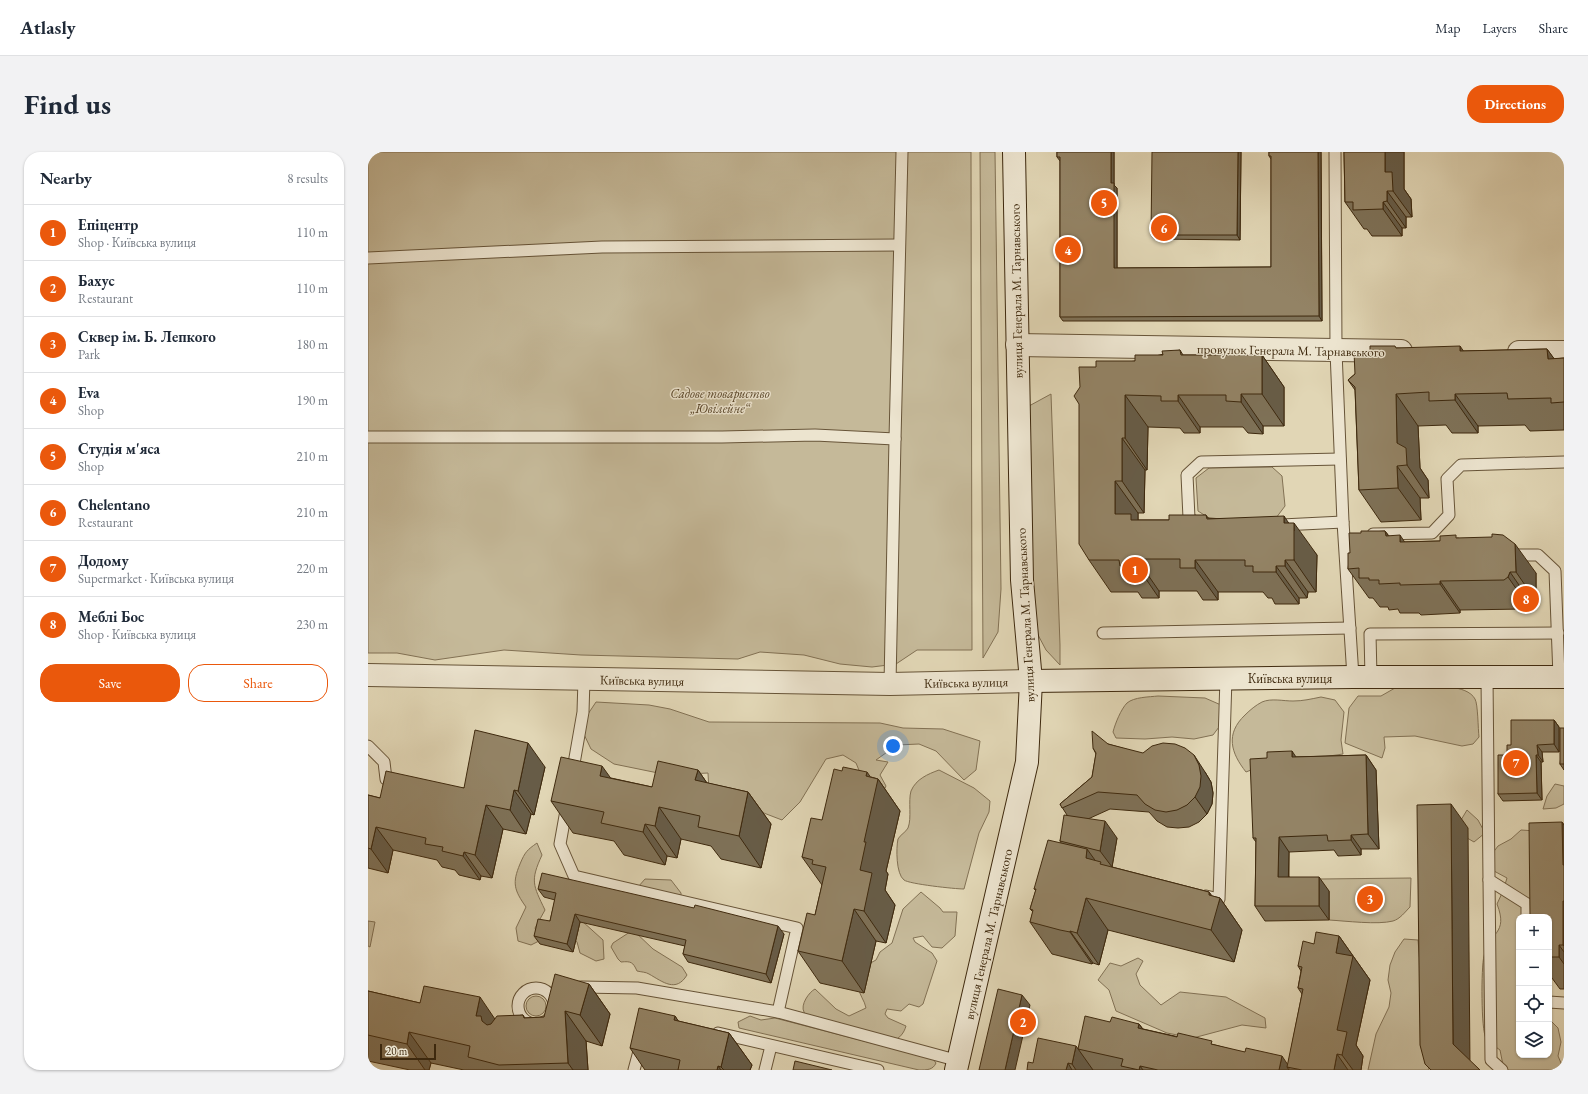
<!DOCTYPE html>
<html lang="en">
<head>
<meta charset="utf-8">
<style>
  :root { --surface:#fff; --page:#f2f2f3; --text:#1f2937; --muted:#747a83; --line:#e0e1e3; --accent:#ea580c }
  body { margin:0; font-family:"EB Garamond",serif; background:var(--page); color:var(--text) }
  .controls { position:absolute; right:12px; bottom:12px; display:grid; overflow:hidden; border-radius:8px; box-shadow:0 1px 3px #0004 }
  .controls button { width:36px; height:36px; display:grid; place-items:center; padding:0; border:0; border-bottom:1px solid var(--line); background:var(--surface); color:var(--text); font:20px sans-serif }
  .scale { position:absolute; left:12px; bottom:10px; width:56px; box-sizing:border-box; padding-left:4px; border:2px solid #3e290e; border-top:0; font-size:11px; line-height:14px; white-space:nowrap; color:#3e290e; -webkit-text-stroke:3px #ece4cf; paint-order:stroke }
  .you { position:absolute; left:525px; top:594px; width:14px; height:14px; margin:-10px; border:3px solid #fff; border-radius:50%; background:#1a73e8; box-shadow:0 0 0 6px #1a73e833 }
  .badge { display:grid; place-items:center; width:26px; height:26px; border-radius:50%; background:var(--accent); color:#fff; font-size:13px; font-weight:700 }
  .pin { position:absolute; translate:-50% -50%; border:2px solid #fff; box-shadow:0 1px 4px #0006 }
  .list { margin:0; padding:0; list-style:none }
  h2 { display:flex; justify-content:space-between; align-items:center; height:52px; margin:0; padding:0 16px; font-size:17px }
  h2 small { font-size:13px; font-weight:400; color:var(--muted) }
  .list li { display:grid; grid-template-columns:26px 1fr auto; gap:12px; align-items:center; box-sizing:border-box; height:56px; padding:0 16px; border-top:1px solid var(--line) }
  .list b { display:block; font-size:15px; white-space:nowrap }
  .list p { margin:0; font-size:13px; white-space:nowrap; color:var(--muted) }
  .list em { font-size:13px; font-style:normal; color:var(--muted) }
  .actions { display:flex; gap:8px; padding:12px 16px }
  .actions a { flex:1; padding:9px 0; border:1px solid var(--accent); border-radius:16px; text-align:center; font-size:14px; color:var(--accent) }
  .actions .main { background:var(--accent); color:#fff }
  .icon { flex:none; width:22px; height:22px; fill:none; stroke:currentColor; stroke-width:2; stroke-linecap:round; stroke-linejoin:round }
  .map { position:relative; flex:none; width:1196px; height:918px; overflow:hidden; border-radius:16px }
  header { display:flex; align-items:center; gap:24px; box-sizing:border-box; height:56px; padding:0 20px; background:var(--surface); border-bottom:1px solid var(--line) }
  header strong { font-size:19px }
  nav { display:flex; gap:22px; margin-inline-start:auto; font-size:14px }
  .intro { display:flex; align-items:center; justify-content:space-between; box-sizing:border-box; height:96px; padding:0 24px }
  h1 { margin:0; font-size:28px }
  .button { padding:10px 18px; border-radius:16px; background:var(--accent); color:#fff; font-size:14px; font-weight:700 }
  main { display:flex; gap:24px; padding:0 24px }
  aside { flex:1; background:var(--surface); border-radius:16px; box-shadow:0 1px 3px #0004 }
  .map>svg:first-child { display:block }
</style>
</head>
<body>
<header>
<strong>Atlasly</strong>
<nav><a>Map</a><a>Layers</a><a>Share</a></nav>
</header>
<div class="intro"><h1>Find us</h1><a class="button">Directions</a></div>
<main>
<aside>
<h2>Nearby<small>8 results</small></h2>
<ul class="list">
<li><span class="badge">1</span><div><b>Епіцентр</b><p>Shop · Київська вулиця</p></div><em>110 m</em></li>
<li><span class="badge">2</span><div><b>Бахус</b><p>Restaurant</p></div><em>110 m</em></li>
<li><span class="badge">3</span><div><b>Сквер ім. Б. Лепкого</b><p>Park</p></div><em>180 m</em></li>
<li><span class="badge">4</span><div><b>Eva</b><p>Shop</p></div><em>190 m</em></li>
<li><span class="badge">5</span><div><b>Студія м'яса</b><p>Shop</p></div><em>210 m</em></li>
<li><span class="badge">6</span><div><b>Chelentano</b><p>Restaurant</p></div><em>210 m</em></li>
<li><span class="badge">7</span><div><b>Додому</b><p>Supermarket · Київська вулиця</p></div><em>220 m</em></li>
<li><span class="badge">8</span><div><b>Меблі Бос</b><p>Shop · Київська вулиця</p></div><em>230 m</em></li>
</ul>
<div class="actions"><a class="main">Save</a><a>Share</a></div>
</aside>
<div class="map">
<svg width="1196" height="918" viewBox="0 0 1196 918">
  <rect width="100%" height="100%" fill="#e1d6b5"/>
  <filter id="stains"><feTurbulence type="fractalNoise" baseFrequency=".005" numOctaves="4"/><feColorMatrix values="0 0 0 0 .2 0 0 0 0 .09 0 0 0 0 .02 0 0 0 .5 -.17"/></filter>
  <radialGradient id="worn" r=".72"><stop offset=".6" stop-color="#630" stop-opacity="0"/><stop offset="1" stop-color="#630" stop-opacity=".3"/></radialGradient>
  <g fill="#c5b999" stroke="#827154">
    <path d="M0 0H603L604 498H549L528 512 504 515 472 512 436 503 392 500 370 507 213 503 136 498 67 508 29 501H0Z"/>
    <path d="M612 0H627L633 437 630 480 615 506Z"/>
    <path d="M683 242 692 493V513L678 498 669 481 663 453 661 254Z"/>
    <path d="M904 315 914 324 917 354 908 366 844 368 830 359 828 326 841 316Z"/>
    <path d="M1050 534C1065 534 1099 532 1107 547 1110 552 1110 577 1111 585L1105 592 1094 594 1047 584 1016 585 1017 596 1014 606 977 591 981 556 990 544H1013L1027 536Z"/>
    <path d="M790 544 837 546 853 553 851 575 845 583 826 587 804 585 777 587 748 586 745 580C747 572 753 557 759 551 766 545 781 545 790 544Z"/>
    <path d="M953 545 967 548 976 560 973 588 975 602 893 614 878 620C863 601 857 582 877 563 882 558 888 553 894 550 903 546 915 549 925 549 935 549 943 547 953 545Z"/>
    <path d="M228 550 281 553 302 557 341 570 512 571 535 576 575 577 612 589 608 618 596 628 568 599 551 592 529 593 508 608 520 610 512 623 518 634 512 647 495 628 488 611 475 603 458 607 432 650 414 668 341 640 340 621 300 623 246 612 223 597 212 574Z"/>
    <path d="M571 618 606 636 622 649 621 660 611 681 596 737C587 737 541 732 536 728 528 722 528 696 530 687 532 683 538 680 540 676 544 666 540 649 543 639 548 627 560 622 571 618Z"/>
    <path d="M1187 632 1196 634V652L1188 656 1175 657 1179 644Z"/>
    <path d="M1099 658 1110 668 1117 681 1106 690 1094 683 1093 668Z"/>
    <path d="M1153 678 1168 679 1181 765H1151V903H1181V867L1190 876 1193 890 1190 904 1196 918H1136L1132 898C1128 895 1121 891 1118 886 1113 879 1113 815 1116 804 1121 779 1141 783 1129 752L1135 739 1139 726 1126 719 1121 706 1130 694 1143 687Z"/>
    <path d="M169 691 174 703C162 729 165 733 177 758L167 776 171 789 163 793 150 789 148 776 158 755C146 738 144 731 152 712 157 700 159 698 169 691Z"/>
    <path d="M1043 726 1042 755C1037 760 1032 767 1025 769 1010 773 978 769 961 768V740L952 727Z"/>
    <path d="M277 727 303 728 313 741V751L270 735Z"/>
    <path d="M553 740 572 756 575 760H589L587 784 574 796 564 795 555 784 545 786 547 790 564 801 569 809 555 852 551 855 541 852 533 859 519 857 517 862 520 866 538 874C536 881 532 886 525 889L443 867C441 865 437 863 436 860 432 853 441 840 447 837L468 857 481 864 498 856C497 849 491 843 490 834 489 829 494 821 495 815L508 808 512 800 524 791 535 757Z"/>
    <path d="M0 769 7 770 2 795 0 794Z"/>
    <path d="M214 769 235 788 236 807 228 809 212 801 209 790 200 780Z"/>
    <path d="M265 778 285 797 314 815 319 823C308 841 295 830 281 822 278 820 273 820 269 819 265 810 263 809 253 810L250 807 243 795 245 791Z"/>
    <path d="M1036 787 1050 788 1061 918H1000L1008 882 1021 855 1023 841 1020 828 1022 813 1027 800Z"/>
    <path d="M770 806 775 809 768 822 772 833 793 853 812 840 858 845 897 866 898 876 874 873 825 886 799 881 748 859 741 838 730 828 742 811 753 814Z"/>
    <circle cx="168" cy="854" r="10"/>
    <path d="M382 864 393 868 407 866 565 907 568 911C565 918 559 918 551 918L371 876 370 870Z"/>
  </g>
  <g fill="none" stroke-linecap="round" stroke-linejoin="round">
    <defs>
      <g id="lane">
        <path d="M967 0 968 199 975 370 985 525"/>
        <path d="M0 106 234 95 531 93"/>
        <path d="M0 285H354L447 283 527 287 522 532"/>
        <path d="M527 287 534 0"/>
        <path d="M832 373 821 366 819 323 833 310 972 307"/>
        <path d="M914 373 975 370"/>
        <path d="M1005 382 1064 381 1081 363 1079 327 1093 313 1196 310"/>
        <path d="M1141 403H1170L1187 419 1191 525"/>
        <path d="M735 481 982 476"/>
        <path d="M1003 525 1002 482 1190 481"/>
        <path d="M1119 525 1121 728 1159 752V765"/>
        <path d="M0 594 16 610 18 627 27 630"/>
        <path d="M204 623 215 560 216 527"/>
        <path d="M199 653 192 692 206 724 429 776 410 860"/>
        <path d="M1121 728 1123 908 1134 918"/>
        <path d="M838 744 851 747 858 526"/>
        <path d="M210 836 213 835 269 836 410 860 591 909"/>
        <circle cx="168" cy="854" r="18"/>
        <path d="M1181 850 1196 851"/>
        <path d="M350 881 510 918"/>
        <path d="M266 918 273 892"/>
        <path d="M397 918 403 894"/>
      </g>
      <g id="street">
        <path d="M649 193 1033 199"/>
        <path d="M1151 200H1196"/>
        <path d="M0 523 522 532 663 529"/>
      </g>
      <g id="secondary">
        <path d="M663 529 985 525H1196"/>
        <path d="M588 918 659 610 663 529 654 428 646 0"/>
      </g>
    </defs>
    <use href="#lane" stroke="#675438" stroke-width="13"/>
    <use href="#street" stroke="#675438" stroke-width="24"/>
    <use href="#secondary" stroke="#3e290e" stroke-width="24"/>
    <use href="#lane" stroke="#ece4cf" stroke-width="11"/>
    <use href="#street" stroke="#ece4cf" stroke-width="22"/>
    <use href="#secondary" stroke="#ece4cf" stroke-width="22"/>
  </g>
  <g fill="#7e7157" stroke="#3e290e">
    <path d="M689 0H746V33L749 36V116L903 115V7L901 4V0H953L954 169H695L692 165V9L689 5Z"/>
    <path d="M873 0 872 88 786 87 783 83Z"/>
    <path d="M976 0H1036V37L1043 47 1044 65H1038V76H1034V84H1004L999 77H996L977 50Z"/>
    <path d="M1029 196 1095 199 1179 197 1186 207 1196 206V278L1162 279 1157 273 1110 274V281H1084L1078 273 1050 274 1052 316 1060 328 1061 346H1052L1053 368 1013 370 991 338 987 238 980 228 987 222 1002 199Z"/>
    <path d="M812 198 815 203H894L916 235V274H895V282L880 281 875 275H832V281H816L812 276 780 275 779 318H777L776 361H770V368H801L838 363 840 366 921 371 949 403 948 440H940L939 446H931V452H907L904 446H900L895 440H850V448H835L829 439H791V446H774L770 440H743L721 408 728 215 767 209Z"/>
    <path d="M1017 379 1021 384 1036 390 1072 389 1090 386 1168 421V449H1162L1161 455 1156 457 1092 458V461L1053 463 1051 461H1032L1030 457 1021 458 1020 455H1012L1005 446H1001L980 417 982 401 993 381Z"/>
    <path d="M1186 568 1191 575V600H1174L1175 610H1173L1174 648 1135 649 1130 642 1143 593Z"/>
    <path d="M1196 576V618L1192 612Z"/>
    <path d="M740 592 837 620 843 630 845 641 844 652 839 662 831 670 821 675 810 676 799 675 789 669 781 660 742 657 720 667 749 686 744 715 841 740 844 744 852 746 874 778 866 810 740 778 731 813 725 811 724 812 684 802 662 770 665 760 662 757 668 738 666 737 693 691 692 689 699 663 692 652 724 625 728 602 725 596Z"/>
    <path d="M998 603 1008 618 1011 697H993V703L970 704 966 698 921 700V725L961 739V768L897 769 887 754 888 690 885 686 928 605Z"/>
    <path d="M177 615 166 663 163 662 158 682 135 677 124 726 113 724 112 728 91 723 87 718 74 715 69 708 25 698 20 721 0 716V643L12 646 96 636Z"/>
    <path d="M330 618 339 631 380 640 403 672 393 716 353 707 343 694 313 687 309 706 299 704 297 713 256 703 246 689 205 681 183 649 243 626 284 635Z"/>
    <path d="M503 625 510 627 532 659 518 719 520 722 517 738 527 753 518 791 508 789 496 841 452 831 430 799 447 763 454 733 434 705 454 668Z"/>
    <path d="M1194 670 1196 673V837H1192L1181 822V765Z"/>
    <path d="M170 737 416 782 403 831 320 810 315 802 317 794 212 770 205 800 172 792 166 784 182 769 187 748 176 745Z"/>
    <path d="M971 784 1002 828 988 893 995 904 993 918H659L665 911 710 897 742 870 771 872 775 877 847 893 920 913 934 842 930 836 933 819 930 814 946 792Z"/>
    <path d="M221 832 242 862 234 894 218 889 220 918H96L63 911 61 918H42L0 909V839L52 851 127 867 155 863 157 866 176 865Z"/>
    <path d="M307 864 310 869 361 881 384 913 382 918H277L262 896Z"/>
  </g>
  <g fill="#675c47" stroke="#3e290e">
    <path d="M743 0H746V33L749 36V120L746 116 743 31Z"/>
    <path d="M870 0H873L872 88 869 83Z"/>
    <path d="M950 0H953L954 169 951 164Z"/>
    <path d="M1017 0H1036V37L1043 47 1044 65 1025 39 1017 20Z"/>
    <path d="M1019 39 1038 65V76L1019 49Z"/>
    <path d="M1015 50 1034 76V84L1015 57Z"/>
    <path d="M1092 194 1114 226 1092 199Z"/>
    <path d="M1179 197 1196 220 1180 207Z"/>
    <path d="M894 203 916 235V274L894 242Z"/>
    <path d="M873 242 895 274V282L873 250Z"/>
    <path d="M1028 242 1050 274 1052 316 1060 328 1061 346 1039 313 1029 291Z"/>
    <path d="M1087 242 1110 274V281L1087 248Z"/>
    <path d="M757 243 780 275 779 318 757 286Z"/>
    <path d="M810 243 832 275V281L810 249Z"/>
    <path d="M754 286 777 318 776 361 754 329Z"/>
    <path d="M1029 314 1052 346 1053 368 1030 336Z"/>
    <path d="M747 329 770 361V372L747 362Z"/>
    <path d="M916 364 926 379V371L949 403 948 440 926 408 916 371Z"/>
    <path d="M1017 379 1038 408 1018 384Z"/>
    <path d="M1032 383 1052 413 1032 390Z"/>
    <path d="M1147 392 1168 421V449L1148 420Z"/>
    <path d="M769 407 791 439V446L769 414Z"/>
    <path d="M827 408 850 440V448L827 416Z"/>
    <path d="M917 408 940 440 939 446 917 414Z"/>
    <path d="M908 414 931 446V452L908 420Z"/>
    <path d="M1142 420 1162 449 1161 455 1140 425Z"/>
    <path d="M1072 429 1092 458V461L1072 432Z"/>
    <path d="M1186 568 1191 575V600L1186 592Z"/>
    <path d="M160 591 177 615 166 663 150 639Z"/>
    <path d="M1169 593 1174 600 1175 610 1170 603Z"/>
    <path d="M924 599 934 614 924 605Z"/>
    <path d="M826 603 837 620 843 630 845 641 844 652 839 662 827 645Z"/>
    <path d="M998 603 1008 618 1011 697 1000 682Z"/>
    <path d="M1168 603 1173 610 1174 648 1169 641Z"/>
    <path d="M234 614 257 646 232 624Z"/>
    <path d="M330 618 352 650 327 628Z"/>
    <path d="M499 620 508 633 510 627 532 659 518 719 520 722 517 738 527 753 518 791 496 759 492 718 498 624Z"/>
    <path d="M146 638 163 662 158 682 142 658Z"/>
    <path d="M380 640 403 672 393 716 371 684Z"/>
    <path d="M1083 652 1100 676 1102 916 1085 892Z"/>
    <path d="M118 653 135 677 124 726 107 703Z"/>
    <path d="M291 655 313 687 309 706 287 674Z"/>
    <path d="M737 669 749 686 744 715 732 699Z"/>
    <path d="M1194 670 1196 673V715L1195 713Z"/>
    <path d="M277 672 299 704 297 713 275 680Z"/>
    <path d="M8 675 25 698 20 721 3 697Z"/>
    <path d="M983 683 993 697V703L983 688Z"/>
    <path d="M911 685 921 700 920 740 910 725Z"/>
    <path d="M719 697 742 729 718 706Z"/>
    <path d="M96 700 113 724 112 728 95 704Z"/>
    <path d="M951 725 961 739V768L951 754Z"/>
    <path d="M841 740 850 753 852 746 874 778 866 810 843 778 841 743Z"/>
    <path d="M718 746 740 778 731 813 709 781Z"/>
    <path d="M1195 749 1196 750V794L1195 793Z"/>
    <path d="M486 757 508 789 496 841 474 809Z"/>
    <path d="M207 762 212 770 205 800 199 792Z"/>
    <path d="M410 774 416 782 403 831 398 822Z"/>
    <path d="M702 779 725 811 724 812 702 780Z"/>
    <path d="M971 784 1002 828 988 893 995 904 993 918H985L974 903 969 878 968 801Z"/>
    <path d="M1191 793 1196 800V812L1191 805Z"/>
    <path d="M221 832 242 862 234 894 212 863Z"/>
    <path d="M654 843 662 853 647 918H637Z"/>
    <path d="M112 845 133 876 130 892 108 864Z"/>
    <path d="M197 859 218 889 220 918H205L200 911Z"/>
    <path d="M307 864 329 897 306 868Z"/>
    <path d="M771 872 794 904 770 876Z"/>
    <path d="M41 880 63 911 61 918H57L39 892Z"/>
    <path d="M361 881 384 913 382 918H356L353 915Z"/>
    <path d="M708 894 725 918H708L704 912Z"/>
    <path d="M969 902 980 918H966Z"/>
    <path d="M914 904 922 916 919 915 921 918H911Z"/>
    <path d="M700 911 704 918H698Z"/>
    <path d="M350 914 353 918H349Z"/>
    <path d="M772 914 775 918H771Z"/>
  </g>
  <g fill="#938365" stroke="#3e290e">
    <path d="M689 0H743V31H746V116L903 115V4H901V0H950L951 164 692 165V5H689Z"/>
    <path d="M784 0H870L869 83H783Z"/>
    <path d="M976 0H1017V20H1024L1025 39H1019V49L1015 50V57L985 58V50H977Z"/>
    <path d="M1002 194H1027L1028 196 1092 194V199L1179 197 1180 207 1196 206V250L1183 251V246L1140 247 1139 241 1087 242V248L1061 249V240L1028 242 1029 291 1038 296 1039 313 1029 314 1030 336 991 338 987 235 980 228 987 222 986 200 1002 199Z"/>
    <path d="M812 198 813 203H894V242H873V250L858 249V243H810V249H793V244L757 243V286H754V329H747V362H763V368H801V363H838L839 367 916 364V371H926V408H917V414H908V420H885V414H877V408H827V416H812V407H769V414H752L751 408H721L711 392V252L706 244 712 235 711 215H728V209H767V203H795L794 199Z"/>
    <path d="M993 379H1017L1018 384 1032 383V390L1072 389V384L1088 383V386L1124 385V382L1135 383 1147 392 1148 420H1142L1140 425 1136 428 1072 429V432L1032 433V431L1011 432V428H1001V426H991V416L980 417V401H982L981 381H993Z"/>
    <path d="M1143 568H1186V592L1169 593 1170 603H1168L1169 641 1130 642V603H1139V593H1143Z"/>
    <rect x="1192" y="576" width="4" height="36"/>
    <path d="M107 578 160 591 150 639 146 638 142 658 118 653 107 703 96 700 95 704 74 699 75 695 57 692 58 686 8 675 3 697 0 696V643L12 646 18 619 96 636Z"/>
    <path d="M724 579 740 592 775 601 784 594 795 591 807 592 817 596 826 603 831 613 833 624 832 635 827 645 819 653 809 658 798 660 787 658 777 652 769 643 730 640 694 656 692 652 724 625 728 601 725 596Z"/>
    <path d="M924 599V605L998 603 1000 682 983 683V688L960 689 959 683 911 685 910 725H951V754H887L888 686H885L882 607 899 606V600Z"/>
    <path d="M193 605 234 614 232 624 284 635 290 609 330 618 327 628 380 640 371 684 330 675 332 664 291 655 287 674 277 672 275 680 233 671 236 660 183 649Z"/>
    <path d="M475 615 499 620 498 624 510 627 496 690H498L492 718 504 721 496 759 486 757 474 809 430 799 439 761 447 763 458 715 444 712 445 708 434 705 443 666 454 668 466 617 474 619Z"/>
    <path d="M1083 652 1085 892 1112 918H1063L1057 912 1052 893 1049 653Z"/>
    <path d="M696 663 737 669 732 699 692 689Z"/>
    <path d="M1194 670 1195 713H1196V749H1195V793H1191V805H1181V765H1162L1161 671Z"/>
    <path d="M680 688 719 697 718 706 733 710 732 712 841 740V743L852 746 843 778 718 746 709 781 702 779V780L692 778 662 770 665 758 662 757 668 737H666Z"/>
    <path d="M174 721 326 756 327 753 410 774 398 822 315 802 318 788 207 762 199 792 166 784 170 767 182 769 188 741 170 737Z"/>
    <path d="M948 780 971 784 968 801 985 804 969 878 979 880 974 903 969 902 966 918H934L919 915 935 837 930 836 934 815 930 814 935 789 946 792Z"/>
    <path d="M187 822 221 832 212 863 197 859 200 911 131 913 100 905 102 894 41 880 39 892 0 883V839L52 851 56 834 112 845 108 864H113L114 869 119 873 123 872 129 864 155 863 156 866 176 865Z"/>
    <path d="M630 837 654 843 637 918H611Z"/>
    <path d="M271 856 307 864 306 868 361 881 353 915 350 914 349 918H310L312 908 262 896Z"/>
    <path d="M717 864 742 870 744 865 771 872 770 876 809 885 810 881 844 889 843 892 877 900 878 896 914 904 911 918H790L772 914 771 918 753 914 755 907 710 897Z"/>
    <path d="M670 886 708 894 704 912 700 911 698 918H659L660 910 665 911Z"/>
    <path d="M427 909 464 918H425Z"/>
  </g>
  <g text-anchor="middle" stroke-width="3" stroke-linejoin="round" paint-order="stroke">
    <g font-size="13" fill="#3e290e" stroke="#ece4cf">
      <text transform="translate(648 139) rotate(-91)" y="5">вулиця Генерала М. Тарнавського</text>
      <text transform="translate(923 198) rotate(1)" y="5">провулок Генерала М. Тарнавського</text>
      <text transform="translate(657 463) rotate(-93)" y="5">вулиця Генерала М. Тарнавського</text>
      <text x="922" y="531">Київська вулиця</text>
      <text transform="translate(274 528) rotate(1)" y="5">Київська вулиця</text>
      <text transform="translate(598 530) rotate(-1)" y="5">Київська вулиця</text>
      <text transform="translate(620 782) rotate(-77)" y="5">вулиця Генерала М. Тарнавського</text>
    </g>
    <g font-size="13" font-style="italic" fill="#59462a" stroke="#ece4cf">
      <text x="352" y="246">Садове товариство<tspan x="352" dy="15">„Ювілейне“</tspan></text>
    </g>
  </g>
  <rect width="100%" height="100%" filter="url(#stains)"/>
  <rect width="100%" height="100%" fill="url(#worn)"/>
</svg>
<div class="controls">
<button>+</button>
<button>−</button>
<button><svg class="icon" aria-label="locate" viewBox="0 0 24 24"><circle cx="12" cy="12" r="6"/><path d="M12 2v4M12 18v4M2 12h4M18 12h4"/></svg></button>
<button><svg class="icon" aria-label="layers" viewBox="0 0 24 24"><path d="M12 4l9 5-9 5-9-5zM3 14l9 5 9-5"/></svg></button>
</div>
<div class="scale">20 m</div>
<div class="you"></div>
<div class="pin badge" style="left:767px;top:418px">1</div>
<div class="pin badge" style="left:655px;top:870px">2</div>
<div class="pin badge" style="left:1002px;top:747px">3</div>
<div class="pin badge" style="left:700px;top:98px">4</div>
<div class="pin badge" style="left:736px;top:51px">5</div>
<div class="pin badge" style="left:796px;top:76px">6</div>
<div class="pin badge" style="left:1148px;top:611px">7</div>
<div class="pin badge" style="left:1158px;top:447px">8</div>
</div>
</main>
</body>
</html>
